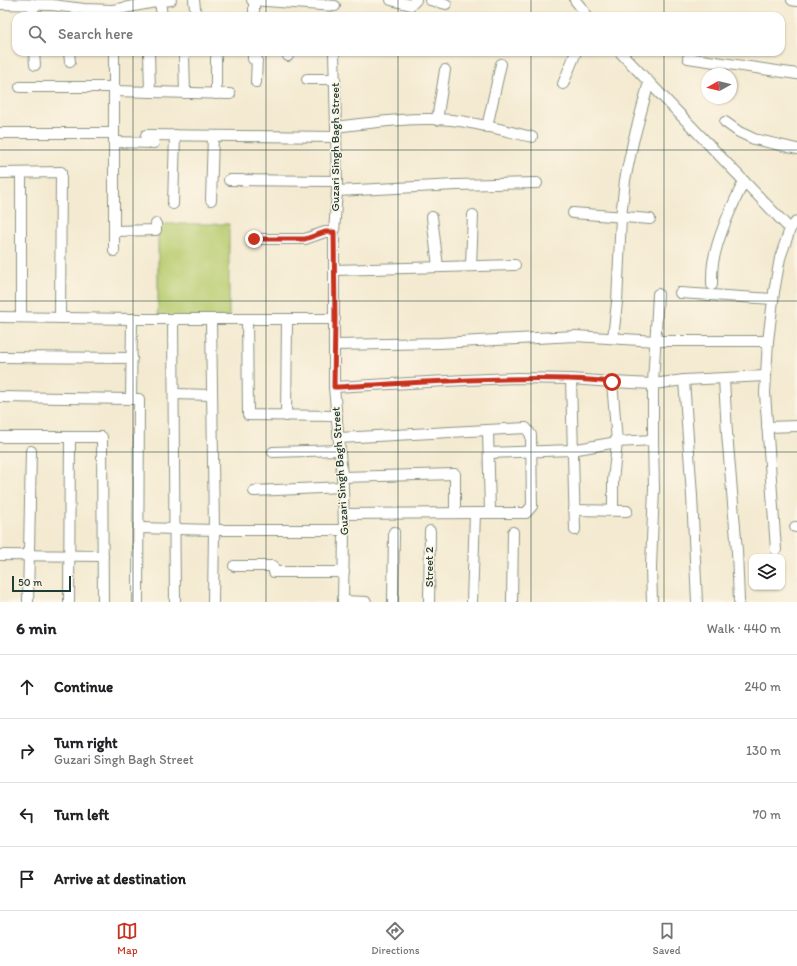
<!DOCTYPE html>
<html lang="en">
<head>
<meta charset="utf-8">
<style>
  :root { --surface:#fff; --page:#f6f6f6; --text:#202124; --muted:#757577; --line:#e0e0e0; --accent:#c8321e }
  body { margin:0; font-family:Itim,sans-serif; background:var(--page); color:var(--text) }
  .controls { position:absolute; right:12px; bottom:12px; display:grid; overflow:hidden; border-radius:8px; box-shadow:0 1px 3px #0004 }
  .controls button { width:36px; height:36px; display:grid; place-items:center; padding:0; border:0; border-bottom:1px solid var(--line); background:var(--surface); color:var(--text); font:20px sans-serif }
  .compass { position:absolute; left:701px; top:68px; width:36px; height:36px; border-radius:50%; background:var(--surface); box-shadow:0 1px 3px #0004; rotate:262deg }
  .scale { position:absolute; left:12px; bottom:10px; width:59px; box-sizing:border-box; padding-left:4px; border:2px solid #1f3d34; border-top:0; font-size:11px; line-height:14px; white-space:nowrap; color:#1f3d34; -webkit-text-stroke:3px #fcf5e5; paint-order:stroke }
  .stop { position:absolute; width:12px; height:12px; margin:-9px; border:3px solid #c8321e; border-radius:50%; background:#fff }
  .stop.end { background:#c8321e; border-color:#fff; box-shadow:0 1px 4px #0008 }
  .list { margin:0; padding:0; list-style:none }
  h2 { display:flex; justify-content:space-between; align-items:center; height:52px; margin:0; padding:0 16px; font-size:17px }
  h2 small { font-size:13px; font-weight:400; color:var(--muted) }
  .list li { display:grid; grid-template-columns:26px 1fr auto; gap:12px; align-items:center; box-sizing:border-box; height:64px; padding:0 16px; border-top:1px solid var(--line) }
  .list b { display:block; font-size:15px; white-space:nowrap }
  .list p { margin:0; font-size:13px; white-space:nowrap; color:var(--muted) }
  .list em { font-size:13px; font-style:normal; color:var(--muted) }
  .icon { flex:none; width:22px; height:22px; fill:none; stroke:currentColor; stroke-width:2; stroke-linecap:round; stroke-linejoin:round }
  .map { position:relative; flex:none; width:797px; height:602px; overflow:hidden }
  .search { position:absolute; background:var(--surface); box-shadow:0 1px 3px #0004; left:12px; right:12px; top:12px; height:44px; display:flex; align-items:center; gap:10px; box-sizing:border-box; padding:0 14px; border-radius:12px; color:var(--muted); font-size:15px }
  .sheet { height:308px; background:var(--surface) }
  nav { display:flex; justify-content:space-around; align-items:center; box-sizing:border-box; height:56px; border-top:1px solid var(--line); background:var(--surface); font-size:11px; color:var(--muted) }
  nav a { display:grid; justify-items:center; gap:2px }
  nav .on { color:var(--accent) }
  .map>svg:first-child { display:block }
</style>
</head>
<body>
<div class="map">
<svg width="797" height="602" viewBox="0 0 797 602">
  <rect width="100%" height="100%" fill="#fcf5e5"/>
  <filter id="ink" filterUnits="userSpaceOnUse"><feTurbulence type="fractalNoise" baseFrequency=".025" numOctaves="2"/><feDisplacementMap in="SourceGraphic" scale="8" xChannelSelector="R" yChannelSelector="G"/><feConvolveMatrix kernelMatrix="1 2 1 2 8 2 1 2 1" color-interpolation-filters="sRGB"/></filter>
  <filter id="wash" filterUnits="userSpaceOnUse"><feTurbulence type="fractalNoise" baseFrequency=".012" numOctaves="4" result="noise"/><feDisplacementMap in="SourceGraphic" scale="16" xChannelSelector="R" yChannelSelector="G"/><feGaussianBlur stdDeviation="0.9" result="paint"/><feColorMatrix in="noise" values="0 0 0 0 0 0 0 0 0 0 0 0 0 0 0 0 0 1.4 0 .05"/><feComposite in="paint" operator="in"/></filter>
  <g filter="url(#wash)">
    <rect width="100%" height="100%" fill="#f4ead1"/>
    <path fill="#b8cc70" stroke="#6c8452" d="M158 224H229V318L158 319Z"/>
  </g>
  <g filter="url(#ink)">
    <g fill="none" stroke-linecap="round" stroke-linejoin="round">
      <defs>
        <g id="minor">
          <path d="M194 0 196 16"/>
          <path d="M252 0 335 6"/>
          <path d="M391 0 411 5 416 0"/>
          <path d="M430 0 446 4"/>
          <path d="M575 0 583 10 586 16"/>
          <path d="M792 0 797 1"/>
          <path d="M160 1 162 16"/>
          <path d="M0 4 52 5 84 9 113 10 155 2 171 0"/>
          <path d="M33 4V16"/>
          <path d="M254 16V0"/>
          <path d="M34 52 35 65"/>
          <path d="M69 52 70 62"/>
          <path d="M114 52V251"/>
          <path d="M149 52 150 92"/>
          <path d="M253 52V59H257L256 82"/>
          <path d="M288 52V56"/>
          <path d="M334 52 336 127 337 191 334 232V387L343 487 344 530 343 602"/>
          <path d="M620 52 790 229"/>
          <path d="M184 55 185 93"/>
          <path d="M216 58V94"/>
          <path d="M688 58 797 74"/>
          <path d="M307 79H335"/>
          <path d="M563 84 576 52"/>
          <path d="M20 87H114"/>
          <path d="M114 91 230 94"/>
          <path d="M437 120 445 70"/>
          <path d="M725 122 739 132 754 139 797 149"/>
          <path d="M336 127C374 122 414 117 452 120 479 123 506 131 532 137"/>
          <path d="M487 127 501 64"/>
          <path d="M0 133H114"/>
          <path d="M146 135 336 137"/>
          <path d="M114 142 154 143"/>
          <path d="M0 173 61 172 60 318"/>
          <path d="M21 173V317"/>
          <path d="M229 180 337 181"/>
          <path d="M337 191 456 185 537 183"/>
          <path d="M211 200 213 136"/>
          <path d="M173 204 175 135"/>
          <path d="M573 213 650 219"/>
          <path d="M432 217 438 267"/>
          <path d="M114 231 156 230V224"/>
          <path d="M254 239H305L325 232H334"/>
          <path d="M471 266 473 215"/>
          <path d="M334 270 515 265"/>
          <path d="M712 285C712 277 712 270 713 263 718 234 732 207 744 181"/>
          <path d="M680 293 773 299"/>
          <path d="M0 317 132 319H335"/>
          <path d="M132 319 131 399H139L138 602"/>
          <path d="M173 319 175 602"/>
          <path d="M211 319 214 530 213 602"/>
          <path d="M247 319 248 415 337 416"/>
          <path d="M613 338 617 302 621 217 625 180 633 142 649 82"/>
          <path d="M334 345 440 343 575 336 656 341H768"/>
          <path d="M0 357 132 358"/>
          <path d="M571 379 575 530"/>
          <path d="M724 379 727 433 737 551 739 601"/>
          <path d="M684 380 692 496 697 602"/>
          <path d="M612 382 617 442 613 481V510"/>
          <path d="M334 387 465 380 517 378 571 379 612 382 653 384 684 380 765 376"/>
          <path d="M174 394 212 395"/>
          <path d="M0 397 131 399"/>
          <path d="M286 416 287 319"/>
          <path d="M767 427 797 426"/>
          <path d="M488 430 490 513"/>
          <path d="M0 437H102V438L103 602"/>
          <path d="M339 438 526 428 531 435 532 506 526 513H475L472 602"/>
          <path d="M273 452 340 450"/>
          <path d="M489 453 572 450 617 442 653 440"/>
          <path d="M342 477 455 474V513"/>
          <path d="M254 491 343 487"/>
          <path d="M574 510 627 511"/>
          <path d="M344 514 475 513"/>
          <path d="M795 527H797"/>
          <path d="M139 528 214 530H344"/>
          <path d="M776 550 765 393 768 341 774 292 780 258 790 229 797 221"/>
          <path d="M0 555 103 556"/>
          <path d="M234 566H273L274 572H344"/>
          <path d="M343 601 366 602"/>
          <path d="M28 602 31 451"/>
          <path d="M69 602 70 437"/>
          <path d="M393 602 394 532"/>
          <path d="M429 602 430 531"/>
          <path d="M512 602 513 532"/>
          <path d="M652 602 651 567 654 488 653 440V384L658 294"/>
        </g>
      </defs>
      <use href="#minor" stroke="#8a9482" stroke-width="12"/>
      <use href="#minor" stroke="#fff" stroke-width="10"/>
    </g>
  </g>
  <g fill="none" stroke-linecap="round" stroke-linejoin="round" filter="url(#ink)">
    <path stroke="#c8321e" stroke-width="5" d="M254 239H305L325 232H334L335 319 334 387C413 383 491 377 569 379 583 379 598 381 612 382"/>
  </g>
  <path fill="none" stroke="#1f3d34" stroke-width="1" stroke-opacity="0.55" d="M133 0V16M266 0V16M398 0V16M531 0V16M664 0V16M133 52V602M266 52V602M398 52V602M531 52V602M664 52V602M0 150H797M0 301H797M0 452H797"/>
  <g text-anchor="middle" stroke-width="3" stroke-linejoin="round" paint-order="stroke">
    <g font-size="12" fill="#1f3d34" stroke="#fcf5e5">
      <text transform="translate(335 147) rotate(-90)" y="4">Guzari Singh Bagh Street</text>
      <text transform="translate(340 471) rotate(-94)" y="4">Guzari Singh Bagh Street</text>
      <text transform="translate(429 567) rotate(-90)" y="4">Street 2</text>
    </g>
  </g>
</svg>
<div class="controls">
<button><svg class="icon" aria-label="layers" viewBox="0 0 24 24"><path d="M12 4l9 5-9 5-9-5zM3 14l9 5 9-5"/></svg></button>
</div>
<svg class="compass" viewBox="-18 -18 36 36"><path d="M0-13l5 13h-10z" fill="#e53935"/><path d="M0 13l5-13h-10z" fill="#757577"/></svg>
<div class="scale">50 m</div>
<div class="stop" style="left:612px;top:382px"></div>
<div class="stop end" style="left:254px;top:239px"></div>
<div class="search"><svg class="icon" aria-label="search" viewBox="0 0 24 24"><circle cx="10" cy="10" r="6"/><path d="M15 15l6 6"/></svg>Search here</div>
</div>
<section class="sheet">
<h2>6 min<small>Walk · 440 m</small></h2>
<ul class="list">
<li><svg class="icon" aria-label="ahead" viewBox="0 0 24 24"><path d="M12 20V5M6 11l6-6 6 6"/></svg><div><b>Continue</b></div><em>240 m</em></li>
<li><svg class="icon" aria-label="right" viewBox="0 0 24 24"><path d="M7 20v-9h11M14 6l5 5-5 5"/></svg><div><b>Turn right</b><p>Guzari Singh Bagh Street</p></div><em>130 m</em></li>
<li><svg class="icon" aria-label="left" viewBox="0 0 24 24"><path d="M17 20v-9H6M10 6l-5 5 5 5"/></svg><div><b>Turn left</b></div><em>70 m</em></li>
<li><svg class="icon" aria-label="arrive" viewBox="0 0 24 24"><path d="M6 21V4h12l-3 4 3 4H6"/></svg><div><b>Arrive at destination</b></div></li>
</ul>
</section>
<nav>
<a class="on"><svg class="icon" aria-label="map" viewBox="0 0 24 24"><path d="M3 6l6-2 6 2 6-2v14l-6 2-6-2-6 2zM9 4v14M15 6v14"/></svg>Map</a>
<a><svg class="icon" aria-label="directions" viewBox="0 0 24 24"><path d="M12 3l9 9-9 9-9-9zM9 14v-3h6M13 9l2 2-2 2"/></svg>Directions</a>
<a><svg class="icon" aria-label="saved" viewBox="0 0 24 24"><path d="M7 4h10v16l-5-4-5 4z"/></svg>Saved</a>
</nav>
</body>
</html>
